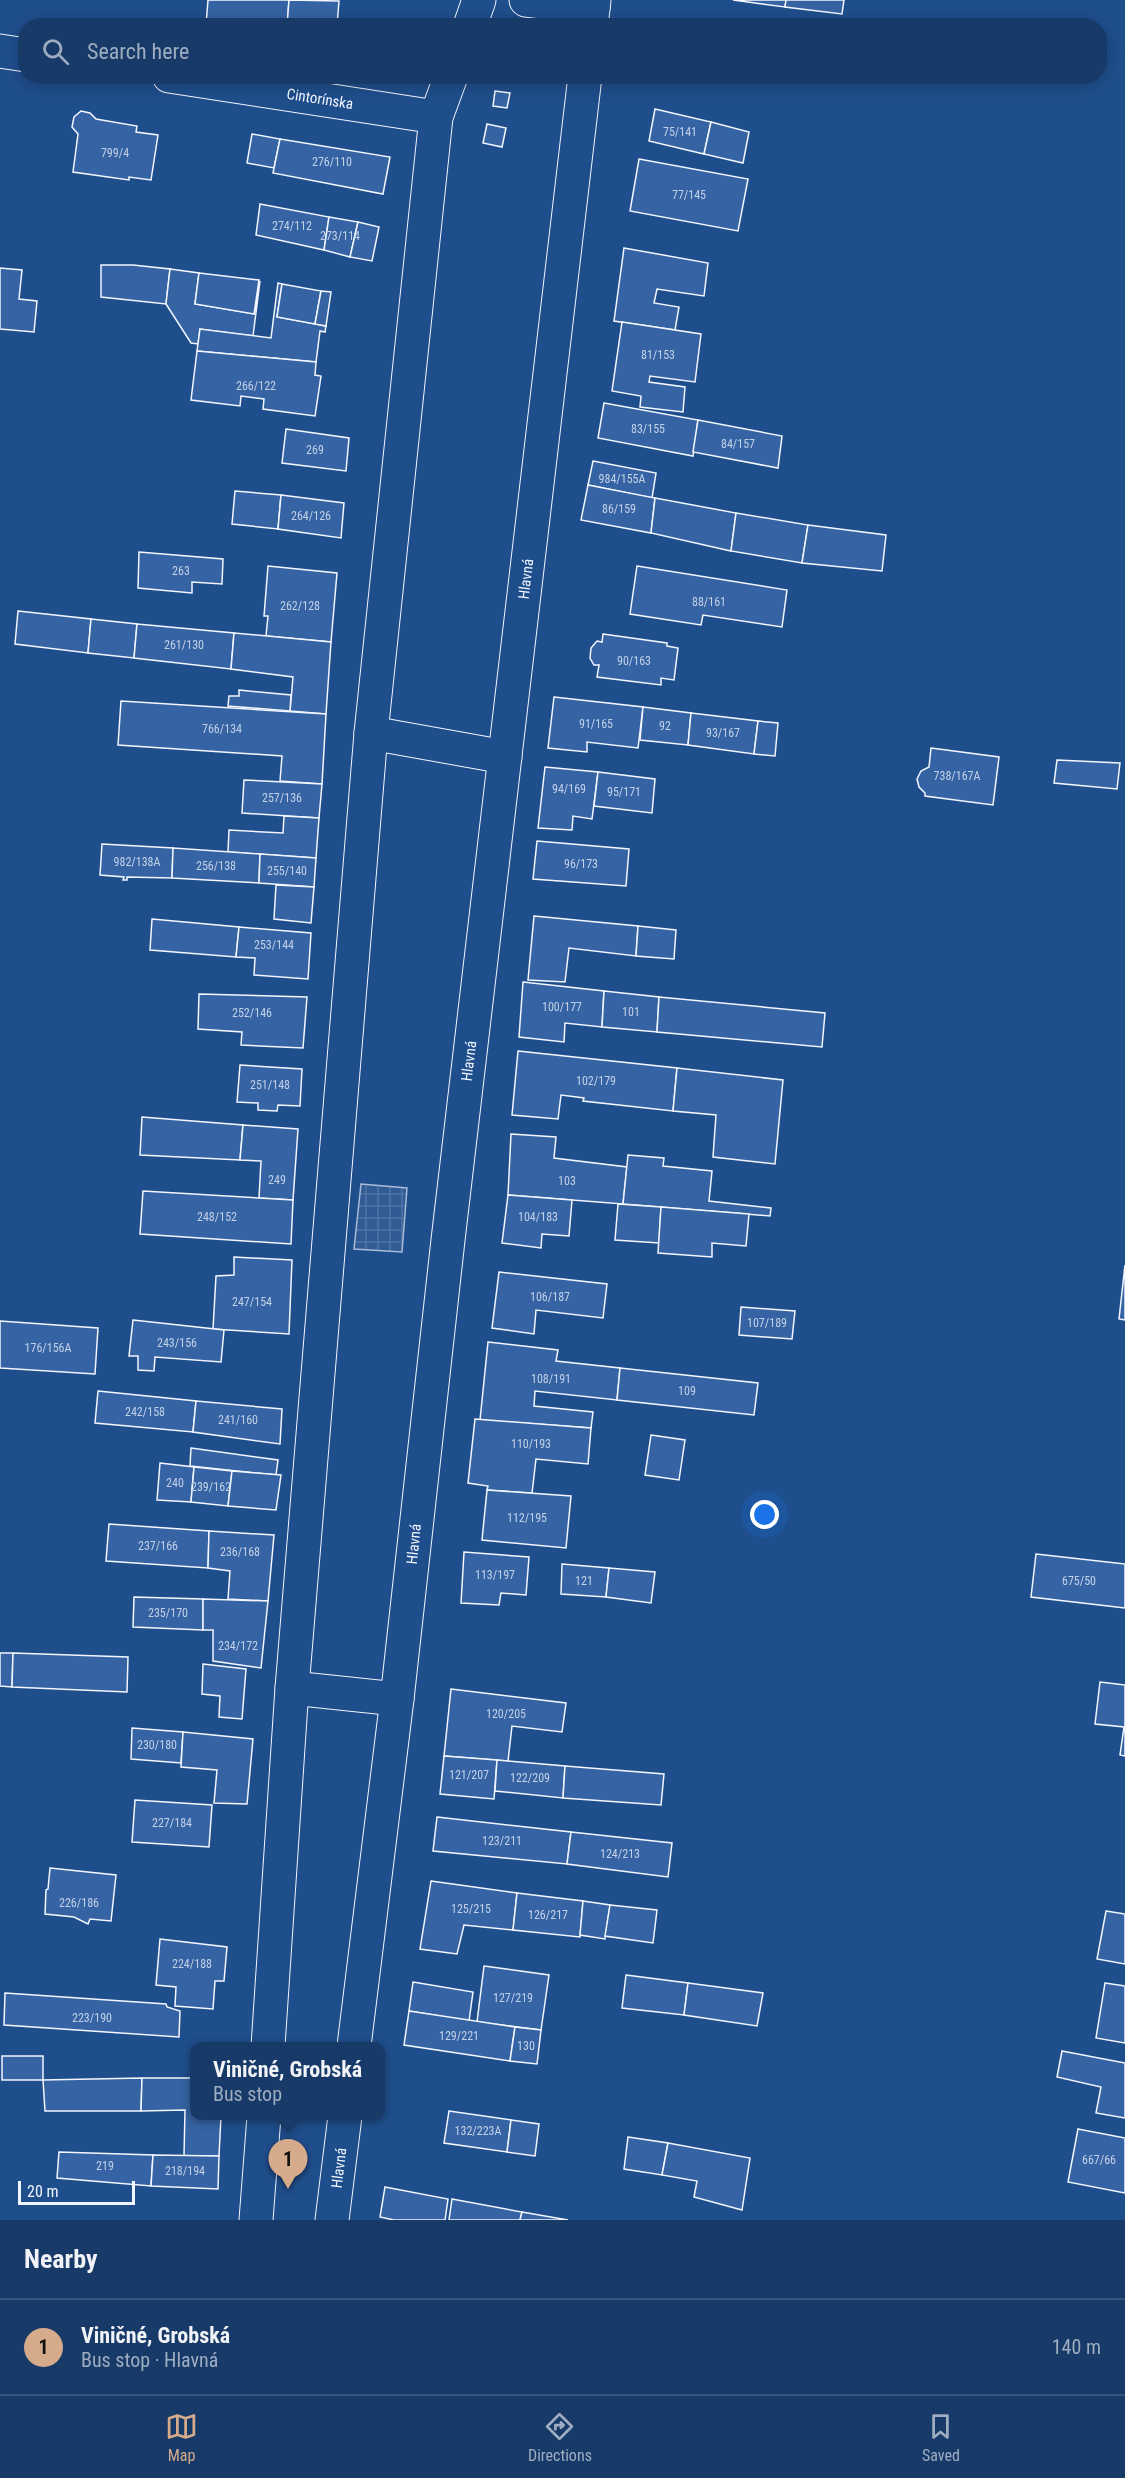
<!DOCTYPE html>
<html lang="en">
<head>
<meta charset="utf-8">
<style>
  :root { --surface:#173a69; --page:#20416f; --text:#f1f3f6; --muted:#9eadc0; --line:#36547d; --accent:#d6ab8b }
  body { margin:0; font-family:"Roboto Condensed",sans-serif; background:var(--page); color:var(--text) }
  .scale { position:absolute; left:18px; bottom:15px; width:117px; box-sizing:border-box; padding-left:6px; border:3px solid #f2f6ff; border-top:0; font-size:16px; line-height:21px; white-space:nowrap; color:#f2f6ff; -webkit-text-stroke:4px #1f4e8c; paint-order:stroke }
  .you { position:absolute; left:765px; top:1515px; width:21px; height:21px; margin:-15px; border:4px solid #fff; border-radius:50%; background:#1a73e8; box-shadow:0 0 0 9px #1a73e833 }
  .badge { display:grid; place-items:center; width:39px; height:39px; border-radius:50%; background:var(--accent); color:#111; font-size:20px; font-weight:700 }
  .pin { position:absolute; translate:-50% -50px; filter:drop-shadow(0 2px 3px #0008) }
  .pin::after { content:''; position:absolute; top:32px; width:21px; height:18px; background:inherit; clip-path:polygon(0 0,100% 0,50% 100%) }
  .popup { position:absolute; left:190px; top:2042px; width:195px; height:78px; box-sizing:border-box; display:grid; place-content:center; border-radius:12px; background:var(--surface); filter:drop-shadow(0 2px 4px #0005); font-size:20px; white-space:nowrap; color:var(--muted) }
  .popup b { font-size:22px; color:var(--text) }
  .popup::after { content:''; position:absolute; left:50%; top:100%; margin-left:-12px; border:12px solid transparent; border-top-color:var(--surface) }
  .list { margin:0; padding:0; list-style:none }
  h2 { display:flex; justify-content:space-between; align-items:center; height:78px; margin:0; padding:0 24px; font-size:26px }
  h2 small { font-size:20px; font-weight:400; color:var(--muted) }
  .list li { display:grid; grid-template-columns:39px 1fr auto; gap:18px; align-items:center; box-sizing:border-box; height:96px; padding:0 24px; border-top:2px solid var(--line) }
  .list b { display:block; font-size:22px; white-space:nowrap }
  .list p { margin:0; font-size:20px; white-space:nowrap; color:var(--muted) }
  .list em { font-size:20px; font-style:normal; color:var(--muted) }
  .icon { flex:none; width:33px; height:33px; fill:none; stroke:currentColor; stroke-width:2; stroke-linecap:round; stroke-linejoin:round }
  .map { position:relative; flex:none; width:1125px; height:2220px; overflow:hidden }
  .search { position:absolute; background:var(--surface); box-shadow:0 3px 15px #0003; left:18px; right:18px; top:18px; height:66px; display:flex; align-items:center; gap:15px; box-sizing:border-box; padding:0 21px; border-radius:24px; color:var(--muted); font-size:22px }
  .sheet { height:174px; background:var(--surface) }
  nav { display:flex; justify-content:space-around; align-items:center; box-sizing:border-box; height:84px; border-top:2px solid var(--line); background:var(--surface); font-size:16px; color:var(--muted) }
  nav a { display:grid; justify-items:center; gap:3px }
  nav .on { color:var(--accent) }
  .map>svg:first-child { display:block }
</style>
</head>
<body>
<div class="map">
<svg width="1125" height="2220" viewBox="0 0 1125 2220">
  <defs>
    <pattern id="plaza-grid" width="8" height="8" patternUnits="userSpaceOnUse" patternTransform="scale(1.5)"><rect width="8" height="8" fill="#305b95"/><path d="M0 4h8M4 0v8" fill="none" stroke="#4e73a5"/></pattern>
  </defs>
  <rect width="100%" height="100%" fill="#1f4e8c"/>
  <path fill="url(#plaza-grid)" stroke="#a8bbd7" stroke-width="1.5" d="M361 1184 407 1188 402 1252 354 1249Z"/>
  <g fill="#3563a3" stroke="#f2f6ff" stroke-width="1.5">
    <path d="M208 0H289L287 26 206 25Z"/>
    <path d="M289 0 339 1 337 26H287Z"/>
    <path d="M733 0H786L785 7Z"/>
    <path d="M786 0H844L842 14 785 7Z"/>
    <path d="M495 91 510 93 507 108 493 106Z"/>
    <path d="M655 109 711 122 704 154 649 141Z"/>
    <path d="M81 111 90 113 96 119 137 126 136 132 158 135 151 180 129 177V180L73 172 78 134 72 127 74 117Z"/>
    <path d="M711 122 749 132 743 163 704 154Z"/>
    <path d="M487 124 506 128 502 147 483 143Z"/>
    <path d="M252 134 280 139 274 168 247 163Z"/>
    <path d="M280 139 390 157 383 194 273 173Z"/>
    <path d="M639 159 748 179 738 231 630 211Z"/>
    <path d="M260 204 329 217 324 250 256 235Z"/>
    <path d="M329 217 358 222 350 257 324 250Z"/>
    <path d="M358 222 379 227 372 261 350 257Z"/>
    <path d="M624 248 708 263 704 296 657 289 654 303 679 307 675 330 614 321Z"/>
    <path d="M101 265H133L170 269 166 304 101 297Z"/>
    <path d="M0 268 22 270 19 299 37 301 34 332 0 329Z"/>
    <path d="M170 269 199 273 195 304 254 314 260 281 253 336 200 329 198 344 191 343 166 304Z"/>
    <path d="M199 273 259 280 254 314 195 304Z"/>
    <path d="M278 283 282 284 277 317 326 326 325 332 320 331 316 362 197 351 200 329 271 338Z"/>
    <path d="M282 284 321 291 315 324 277 317Z"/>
    <path d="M321 291 331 292 326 326 315 324Z"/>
    <path d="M622 322 701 334 695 382 650 376 649 382 685 387 683 412 640 407 641 396 612 391Z"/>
    <path d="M197 351 316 362 315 375 321 376 315 416 263 409 264 399 241 396 240 406 191 400Z"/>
    <path d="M604 403 698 420 693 456 598 438Z"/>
    <path d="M698 420 782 436 778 468 693 452Z"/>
    <path d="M286 429 349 438 346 471 282 463Z"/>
    <path d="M593 461 656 473 652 498 588 485Z"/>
    <path d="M588 485 655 498 651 533 581 520Z"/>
    <path d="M235 491 281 495 278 529 232 524Z"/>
    <path d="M281 495 344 503 341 538 278 529Z"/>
    <path d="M655 498 736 513 731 551 651 533Z"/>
    <path d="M736 513 808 525 802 563 731 551Z"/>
    <path d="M808 525 886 535 882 571 802 563Z"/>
    <path d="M139 552 223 559 222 584 192 582V593L138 588Z"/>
    <path d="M268 566 337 573 331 642 266 636 268 616H264Z"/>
    <path d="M637 566 787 590 782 627 703 615 701 625 630 614Z"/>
    <path d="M18 611 91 619 88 653 15 644Z"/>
    <path d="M91 619 137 624 134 658 88 653Z"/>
    <path d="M137 624 234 633 231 669 134 658Z"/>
    <path d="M234 633 331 642 326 714 290 711 293 677 231 669Z"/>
    <path d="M603 634 667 643V646L678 648 674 680 661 678V685L597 677 599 665H594L590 658 591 648 597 641 602 642Z"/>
    <path d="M239 690 291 695 290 711 228 706 229 696H239Z"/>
    <path d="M554 697 643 707 638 748 587 742V752L548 748Z"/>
    <path d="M121 701 326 714 322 784 280 781 282 756 118 745Z"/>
    <path d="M643 707 691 713 688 745 640 740Z"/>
    <path d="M691 713 758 721 754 754 688 745Z"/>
    <path d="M758 721 778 723 775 756 754 754Z"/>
    <path d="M931 748 999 757 993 805 925 796V793L919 787 917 779 921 771 929 767Z"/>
    <path d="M1057 760 1120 763 1117 789 1054 783Z"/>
    <path d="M545 767 598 772 592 819 573 816 572 830 538 828Z"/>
    <path d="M598 772 655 779 652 813 594 806Z"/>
    <path d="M244 780 322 784 319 818 242 813Z"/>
    <path d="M284 816 319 818 316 858 228 852 229 830 283 833Z"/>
    <path d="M537 841 629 849 626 886 533 879Z"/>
    <path d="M102 844 173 848 172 878 127 877V880H123L124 877 100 875Z"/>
    <path d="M173 848 260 854 259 883 172 878Z"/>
    <path d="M260 854 316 858 314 887 259 883Z"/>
    <path d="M276 885 314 887 311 923 274 919Z"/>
    <path d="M534 916 638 926 636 956 569 948 565 982 528 980Z"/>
    <path d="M152 919 239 927 236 957 150 950Z"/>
    <path d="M638 926 676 930 674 959 636 956Z"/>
    <path d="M239 927 311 933 308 979 254 975 255 958 236 957Z"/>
    <path d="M523 982 604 991 602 1027 565 1023 564 1042 519 1037Z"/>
    <path d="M604 991 659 997 657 1032 602 1027Z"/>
    <path d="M199 994 307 997 303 1048 241 1045 242 1032 198 1029Z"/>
    <path d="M659 997 825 1013 822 1047 657 1032Z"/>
    <path d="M518 1051 677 1068 673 1111 583 1101 584 1098 561 1095 558 1119 512 1115Z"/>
    <path d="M240 1065 302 1069 300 1106 278 1105 277 1111 258 1110V1103L237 1102Z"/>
    <path d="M677 1068 783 1080 775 1164 713 1157 716 1115 673 1111Z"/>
    <path d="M142 1117 243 1125 240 1160 140 1155Z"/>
    <path d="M243 1125 298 1129 293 1200 259 1198 261 1161 240 1160Z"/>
    <path d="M511 1134 556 1137 554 1158 627 1167 623 1204 508 1195Z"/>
    <path d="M628 1155 664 1158 663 1166 712 1171 709 1201 771 1208 770 1216 623 1204Z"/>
    <path d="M143 1191 293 1200 291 1244 140 1234Z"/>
    <path d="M508 1195 572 1200 569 1236 542 1234 541 1248 502 1243Z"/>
    <path d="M618 1204 661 1207 659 1243 615 1240Z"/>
    <path d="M661 1207 749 1214 746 1246 712 1243V1257L658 1253Z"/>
    <path d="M234 1257 292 1260 289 1334 213 1329 216 1276 234 1275Z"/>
    <path d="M1125 1265V1320L1119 1319Z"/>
    <path d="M499 1272 607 1284 603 1318 536 1310 534 1334 492 1328Z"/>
    <path d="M741 1307 795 1311 792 1339 739 1335Z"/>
    <path d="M133 1320 224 1330 221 1362 155 1357 154 1371 138 1370V1356H129Z"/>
    <path d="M0 1321 98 1328 95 1374 0 1368Z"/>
    <path d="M488 1342 558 1350 556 1361 620 1368 617 1400 535 1391 534 1406 593 1412 591 1428 480 1420Z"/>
    <path d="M620 1368 758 1383 754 1415 617 1400Z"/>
    <path d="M98 1391 196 1401 193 1432 95 1423Z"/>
    <path d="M196 1401 282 1409 280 1444 193 1432Z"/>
    <path d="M475 1419 591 1428 588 1464 536 1459 532 1493 487 1490 488 1486 468 1483Z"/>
    <path d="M651 1435 685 1440 679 1480 645 1475Z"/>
    <path d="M191 1448 278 1460 276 1475 190 1466Z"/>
    <path d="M160 1463 194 1467 191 1502 157 1500Z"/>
    <path d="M194 1467 232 1471 228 1506 191 1502Z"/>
    <path d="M232 1471 281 1475 276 1510 228 1506Z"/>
    <path d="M487 1490 571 1496 566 1548 482 1540Z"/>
    <path d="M109 1524 209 1531 208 1568 106 1561Z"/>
    <path d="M209 1531 274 1535 268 1601 228 1599 230 1571 208 1568Z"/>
    <path d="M464 1552 529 1557 526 1595 501 1593 499 1605 461 1603Z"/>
    <path d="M1036 1554 1125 1564V1608L1031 1597Z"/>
    <path d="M562 1564 609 1568 606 1597 561 1594Z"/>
    <path d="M609 1568 655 1572 651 1603 606 1597Z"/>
    <path d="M134 1597 203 1599V1630L133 1627Z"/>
    <path d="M203 1599 268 1601 261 1668 213 1661V1630H203Z"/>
    <path d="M0 1653H13L12 1687 0 1686Z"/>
    <path d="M13 1653 128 1657 127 1692 12 1687Z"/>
    <path d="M203 1664 246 1669 242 1719 219 1717 220 1696 202 1694Z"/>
    <path d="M1100 1682 1125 1685V1756L1120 1755 1124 1727 1095 1724Z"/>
    <path d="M451 1689 566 1703 562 1732 512 1726 508 1761 444 1756Z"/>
    <path d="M132 1728 183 1732 181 1763 131 1759Z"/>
    <path d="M183 1732 253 1739 247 1804 214 1803 217 1770 181 1767Z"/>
    <path d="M444 1756 497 1760 494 1799 440 1794Z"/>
    <path d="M497 1760 565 1766 563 1798 495 1791Z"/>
    <path d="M565 1766 664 1774 661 1805 563 1798Z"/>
    <path d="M135 1800 212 1805 209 1847 132 1842Z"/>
    <path d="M437 1817 571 1832 567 1864 433 1851Z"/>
    <path d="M571 1832 672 1843 668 1877 567 1864Z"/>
    <path d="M50 1868 116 1875 111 1921 90 1919 88 1924 74 1917 45 1914 46 1890 48 1889Z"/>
    <path d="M431 1881 517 1893 513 1930 464 1925 457 1954 420 1949Z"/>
    <path d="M517 1893 583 1901 580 1937 513 1930Z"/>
    <path d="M583 1901 610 1905 605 1939 580 1935Z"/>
    <path d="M610 1905 657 1910 653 1943 605 1936Z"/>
    <path d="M1106 1911 1125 1914V1964L1097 1959Z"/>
    <path d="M160 1939 227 1947 224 1981H215L213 2009 175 2006 176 1987 156 1985Z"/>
    <path d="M484 1966 549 1975 541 2030 477 2022Z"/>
    <path d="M626 1975 688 1983 684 2015 622 2008Z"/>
    <path d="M413 1982 473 1992 469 2021 409 2011Z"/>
    <path d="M688 1983 763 1993 757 2026 684 2015Z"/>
    <path d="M1105 1983 1125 1986V2043L1096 2038Z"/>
    <path d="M5 1993 166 2004 167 2007 180 2011 179 2037 4 2025Z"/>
    <path d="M409 2011 515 2027 510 2061 404 2045Z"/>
    <path d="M515 2027 541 2030 537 2064 510 2061Z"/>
    <path d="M1062 2051 1125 2063V2118L1096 2113 1101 2087 1057 2077Z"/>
    <rect x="2" y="2056" width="41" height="24"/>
    <path d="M142 2078 141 2111H45L43 2080Z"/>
    <path d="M142 2078H195V2116H221L219 2156H184L185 2110 141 2111Z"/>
    <path d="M449 2111 511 2120 507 2152 444 2143Z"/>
    <path d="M511 2120 539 2124 535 2156 507 2152Z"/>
    <path d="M1078 2129 1125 2138V2193L1068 2182Z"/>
    <path d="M628 2137 668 2143 662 2175 624 2169Z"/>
    <path d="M668 2143 750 2158 742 2210 694 2197 697 2181 662 2175Z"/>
    <path d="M59 2152 153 2155 151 2186 57 2178Z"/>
    <path d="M153 2155 219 2156 218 2189 151 2186Z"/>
    <path d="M385 2187 448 2199 445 2220H394L380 2217Z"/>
    <path d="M452 2199 522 2212 520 2220H449Z"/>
    <path d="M522 2212 568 2220H520Z"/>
  </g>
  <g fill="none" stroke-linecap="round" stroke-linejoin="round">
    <defs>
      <g id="minor">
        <path d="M526 0 593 8"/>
        <path d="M470 26 479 0"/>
        <path d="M0 51 26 55"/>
        <path d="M169 76 436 117"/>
        <path d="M371 733 505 757"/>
        <path d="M292 1688 397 1699"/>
        <path d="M268 2046 292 1688 371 733 436 117 451 76"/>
        <path d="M256 2220 264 2116"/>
      </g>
      <g id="major">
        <path d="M591 26 594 0"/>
        <path d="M354 2046 397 1699 448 1240 585 76"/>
        <path d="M332 2220 345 2116"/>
      </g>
    </defs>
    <use href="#minor" stroke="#f2f6ff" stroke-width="35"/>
    <use href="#major" stroke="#f2f6ff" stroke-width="35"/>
    <use href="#minor" stroke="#1f4e8c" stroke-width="33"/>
    <use href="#major" stroke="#1f4e8c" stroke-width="33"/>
  </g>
  <g text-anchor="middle" stroke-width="4.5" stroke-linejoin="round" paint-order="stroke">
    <g font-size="12" fill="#c3d1e8">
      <text x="680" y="136">75/141</text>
      <text x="115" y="157">799/4</text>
      <text x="332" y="166">276/110</text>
      <text x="689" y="199">77/145</text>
      <text x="292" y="230">274/112</text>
      <text x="340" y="240">273/114</text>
      <text x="658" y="359">81/153</text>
      <text x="256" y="390">266/122</text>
      <text x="648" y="433">83/155</text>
      <text x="738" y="448">84/157</text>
      <text x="315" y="454">269</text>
      <text x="622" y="483">984/155A</text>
      <text x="619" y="513">86/159</text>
      <text x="311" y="520">264/126</text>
      <text x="181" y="575">263</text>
      <text x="709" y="606">88/161</text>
      <text x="300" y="610">262/128</text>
      <text x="184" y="649">261/130</text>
      <text x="634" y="665">90/163</text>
      <text x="596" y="728">91/165</text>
      <text x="665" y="730">92</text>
      <text x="222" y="733">766/134</text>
      <text x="723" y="737">93/167</text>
      <text x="957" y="780">738/167A</text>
      <text x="569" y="793">94/169</text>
      <text x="624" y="796">95/171</text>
      <text x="282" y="802">257/136</text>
      <text x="137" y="866">982/138A</text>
      <text x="581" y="868">96/173</text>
      <text x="216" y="870">256/138</text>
      <text x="287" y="875">255/140</text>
      <text x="274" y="949">253/144</text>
      <text x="562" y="1011">100/177</text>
      <text x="631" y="1016">101</text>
      <text x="252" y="1017">252/146</text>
      <text x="596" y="1085">102/179</text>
      <text x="270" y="1089">251/148</text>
      <text x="277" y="1184">249</text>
      <text x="567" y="1185">103</text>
      <text x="217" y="1221">248/152</text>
      <text x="538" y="1221">104/183</text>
      <text x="550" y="1301">106/187</text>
      <text x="252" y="1306">247/154</text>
      <text x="767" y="1327">107/189</text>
      <text x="177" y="1347">243/156</text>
      <text x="48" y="1352">176/156A</text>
      <text x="551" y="1383">108/191</text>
      <text x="687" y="1395">109</text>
      <text x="145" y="1416">242/158</text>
      <text x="238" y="1424">241/160</text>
      <text x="531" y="1448">110/193</text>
      <text x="175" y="1487">240</text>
      <text x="211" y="1491">239/162</text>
      <text x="527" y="1522">112/195</text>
      <text x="158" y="1550">237/166</text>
      <text x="240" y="1556">236/168</text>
      <text x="495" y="1579">113/197</text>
      <text x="584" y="1585">121</text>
      <text x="1079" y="1585">675/50</text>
      <text x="168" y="1617">235/170</text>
      <text x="238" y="1650">234/172</text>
      <text x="506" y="1718">120/205</text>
      <text x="157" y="1749">230/180</text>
      <text x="469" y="1779">121/207</text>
      <text x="530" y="1782">122/209</text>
      <text x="172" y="1827">227/184</text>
      <text x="502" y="1845">123/211</text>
      <text x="620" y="1858">124/213</text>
      <text x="79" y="1907">226/186</text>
      <text x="471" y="1913">125/215</text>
      <text x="548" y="1919">126/217</text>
      <text x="192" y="1968">224/188</text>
      <text x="513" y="2002">127/219</text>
      <text x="92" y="2022">223/190</text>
      <text x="459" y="2040">129/221</text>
      <text x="526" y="2050">130</text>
      <text x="478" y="2135">132/223A</text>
      <text x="1099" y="2164">667/66</text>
      <text x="105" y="2170">219</text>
      <text x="185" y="2175">218/194</text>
    </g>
    <g font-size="15" fill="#f2f6ff" stroke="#1f4e8c">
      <text transform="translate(320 99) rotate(9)" y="5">Cintorínska</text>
      <text transform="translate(526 579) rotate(-83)" y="5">Hlavná</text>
      <text transform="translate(469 1061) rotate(-83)" y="5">Hlavná</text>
      <text transform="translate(414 1544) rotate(-84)" y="5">Hlavná</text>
      <text transform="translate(339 2168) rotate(-83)" y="5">Hlavná</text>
    </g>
  </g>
</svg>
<div class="scale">20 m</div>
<div class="you"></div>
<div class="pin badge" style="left:288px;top:2189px">1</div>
<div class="popup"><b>Viničné, Grobská</b>Bus stop</div>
<div class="search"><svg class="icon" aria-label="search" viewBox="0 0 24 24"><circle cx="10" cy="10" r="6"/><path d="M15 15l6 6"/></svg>Search here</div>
</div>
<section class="sheet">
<h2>Nearby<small></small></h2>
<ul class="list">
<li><span class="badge">1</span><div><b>Viničné, Grobská</b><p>Bus stop · Hlavná</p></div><em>140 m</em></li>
</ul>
</section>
<nav>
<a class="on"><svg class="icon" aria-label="map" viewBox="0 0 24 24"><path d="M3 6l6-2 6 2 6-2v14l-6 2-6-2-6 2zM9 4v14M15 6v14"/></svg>Map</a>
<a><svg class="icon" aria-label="directions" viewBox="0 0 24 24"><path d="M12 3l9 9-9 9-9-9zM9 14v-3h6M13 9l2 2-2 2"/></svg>Directions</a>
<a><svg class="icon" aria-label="saved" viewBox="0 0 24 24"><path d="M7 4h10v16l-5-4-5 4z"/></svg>Saved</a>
</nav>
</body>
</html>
